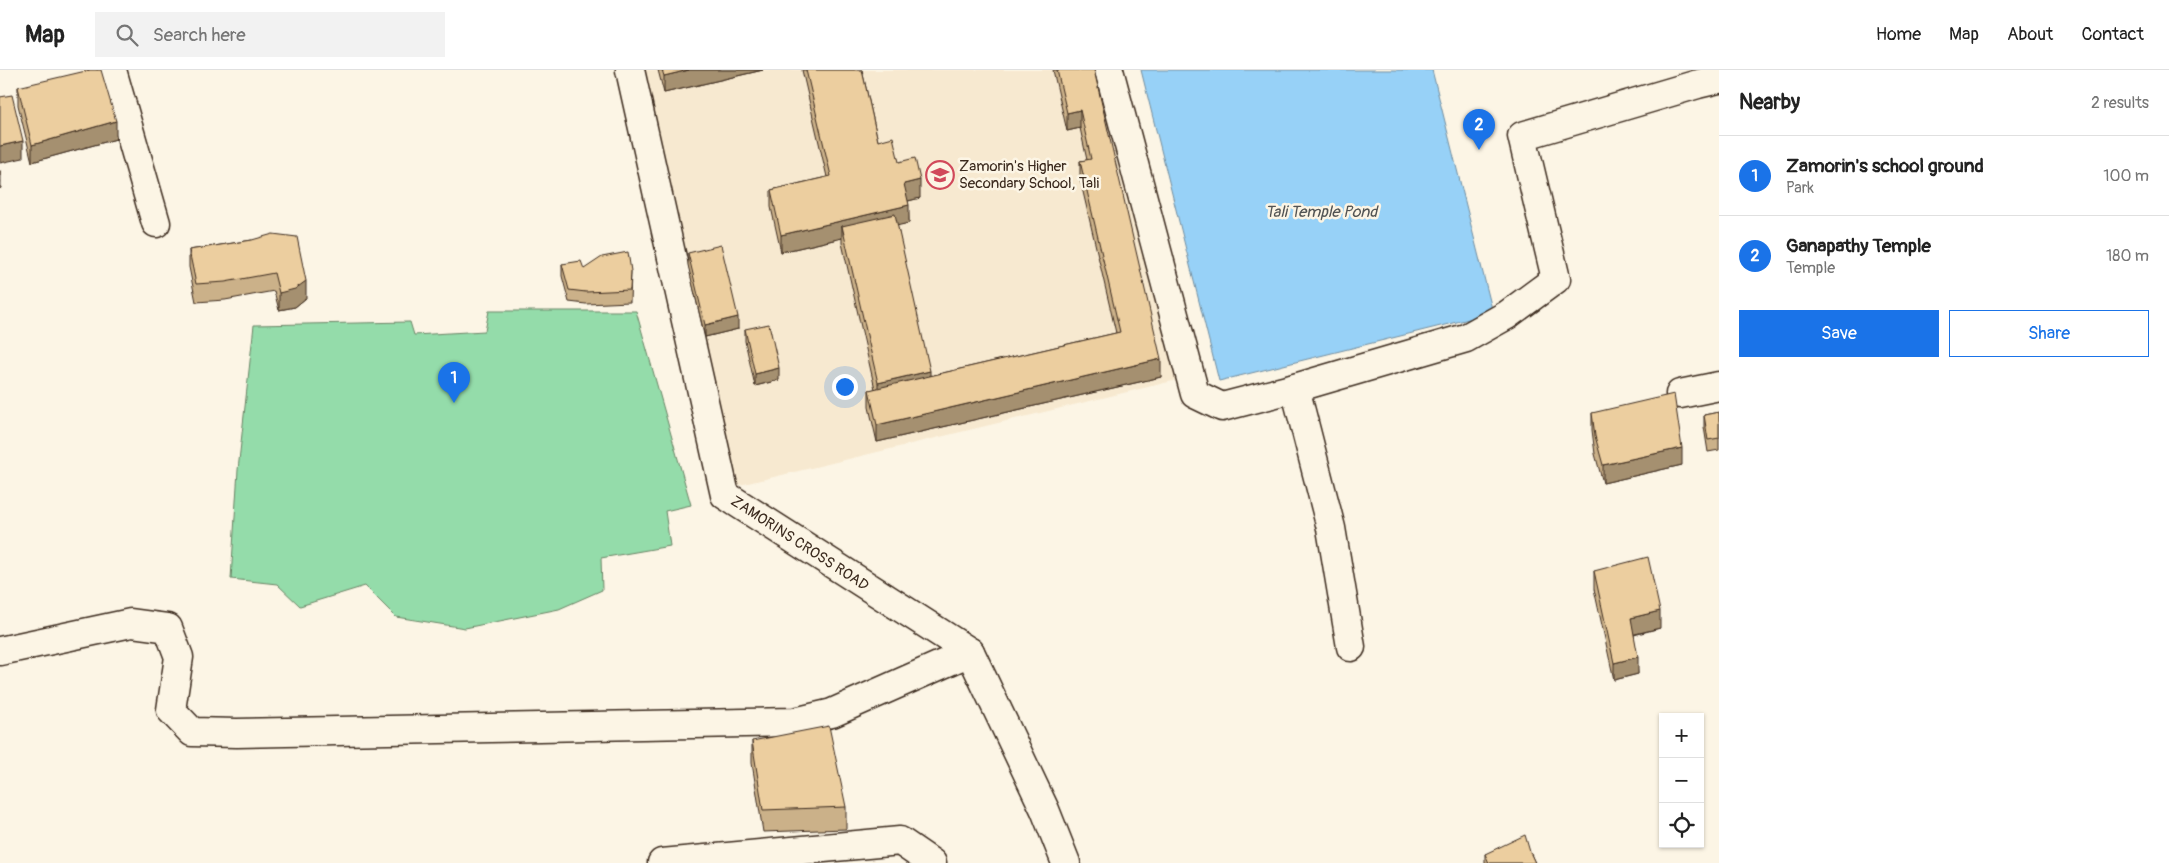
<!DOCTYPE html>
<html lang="en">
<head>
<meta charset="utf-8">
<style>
  :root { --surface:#fff; --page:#f2f2f2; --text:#222; --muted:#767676; --line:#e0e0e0; --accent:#1a73e8 }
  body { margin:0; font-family:Pangolin,sans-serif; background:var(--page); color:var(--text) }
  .controls { position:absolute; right:15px; bottom:15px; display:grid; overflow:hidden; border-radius:0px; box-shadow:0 1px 4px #0004 }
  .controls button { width:45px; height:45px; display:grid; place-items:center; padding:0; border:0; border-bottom:1px solid var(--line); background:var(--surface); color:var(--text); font:25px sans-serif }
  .you { position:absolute; left:844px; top:316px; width:18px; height:18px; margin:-12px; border:4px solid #fff; border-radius:50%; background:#1a73e8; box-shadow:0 0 0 8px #1a73e833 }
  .badge { display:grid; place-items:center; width:32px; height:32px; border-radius:50%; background:var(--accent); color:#fff; font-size:16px; font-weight:700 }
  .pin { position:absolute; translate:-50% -41px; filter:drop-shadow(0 1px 2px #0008) }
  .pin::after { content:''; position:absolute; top:26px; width:18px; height:15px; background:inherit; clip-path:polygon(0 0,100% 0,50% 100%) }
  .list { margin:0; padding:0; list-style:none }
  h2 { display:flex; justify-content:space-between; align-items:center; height:65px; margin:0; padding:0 20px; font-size:21px }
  h2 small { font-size:16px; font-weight:400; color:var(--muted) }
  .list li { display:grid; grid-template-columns:32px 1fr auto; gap:15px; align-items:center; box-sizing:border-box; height:80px; padding:0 20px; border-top:1px solid var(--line) }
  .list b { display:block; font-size:19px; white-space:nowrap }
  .list p { margin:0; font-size:16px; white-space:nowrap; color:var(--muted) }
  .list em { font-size:16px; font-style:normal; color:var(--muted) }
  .actions { display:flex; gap:10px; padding:15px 20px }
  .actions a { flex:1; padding:11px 0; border:1px solid var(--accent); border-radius:0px; text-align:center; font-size:18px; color:var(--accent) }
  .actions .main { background:var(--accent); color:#fff }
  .icon { flex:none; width:28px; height:28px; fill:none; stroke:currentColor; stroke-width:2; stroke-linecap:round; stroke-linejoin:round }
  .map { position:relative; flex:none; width:1719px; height:793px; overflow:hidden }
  header { display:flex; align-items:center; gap:30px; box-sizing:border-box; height:70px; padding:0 25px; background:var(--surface); border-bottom:1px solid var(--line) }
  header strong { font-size:24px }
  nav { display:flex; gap:28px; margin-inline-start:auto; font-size:18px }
  .search { width:350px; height:45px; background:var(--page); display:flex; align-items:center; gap:12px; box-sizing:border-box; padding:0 18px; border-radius:0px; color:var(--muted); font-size:19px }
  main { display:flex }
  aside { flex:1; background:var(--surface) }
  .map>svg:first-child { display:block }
</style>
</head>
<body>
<header>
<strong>Map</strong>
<div class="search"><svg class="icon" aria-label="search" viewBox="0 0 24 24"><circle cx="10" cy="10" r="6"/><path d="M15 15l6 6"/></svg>Search here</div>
<nav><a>Home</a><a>Map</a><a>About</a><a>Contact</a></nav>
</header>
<main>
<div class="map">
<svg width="1719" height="793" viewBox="0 0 1719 793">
  <rect width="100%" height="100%" fill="#fcf5e5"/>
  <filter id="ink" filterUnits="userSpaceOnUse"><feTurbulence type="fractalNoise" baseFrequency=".02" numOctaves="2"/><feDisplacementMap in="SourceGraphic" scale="10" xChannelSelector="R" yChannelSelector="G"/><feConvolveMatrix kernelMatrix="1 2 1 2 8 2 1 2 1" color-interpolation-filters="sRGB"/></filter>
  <g filter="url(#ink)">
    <path fill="#f7e9d0" d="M641 0H1099L1177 310 736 416Z"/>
    <path fill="#94dcaa" stroke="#688364" d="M489 241H636L691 435 665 441 670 476 601 488 602 520 559 539 465 558 396 547 365 516 300 536 277 514 231 509 238 400 254 255 410 252 414 265 485 261Z"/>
    <path fill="#97d1f7" stroke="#728ea0" d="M1141 0H1432L1493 243 1219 311Z"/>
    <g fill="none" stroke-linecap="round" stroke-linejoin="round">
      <defs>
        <g id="minor">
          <path d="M112 0 156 153"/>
          <path d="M630 0 725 425 970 582 1045 740 1066 793"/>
          <path d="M1109 0 1195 324 1222 337 1295 318 1466 268 1507 245 1556 209 1522 66 1698 14 1719 9"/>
          <path d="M1295 318 1331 458 1351 577"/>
          <path d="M1680 324 1719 316"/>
          <path d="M0 581 131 553 168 558 179 587 171 640 192 662 237 663 794 652 832 643 970 582"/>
          <path d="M662 793 900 771 932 793"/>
        </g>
      </defs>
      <use href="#minor" stroke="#3b2a1e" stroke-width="31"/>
      <use href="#minor" stroke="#fcf5e5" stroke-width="28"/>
    </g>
    <g fill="#cbb189" stroke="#3b2a1e">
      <path d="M658 0H763L664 23Z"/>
      <path d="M802 0H862L878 71 899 92 920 128 908 131 909 153 897 155 930 306 1116 263 1080 109V91L1087 90 1080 58 1067 61 1053 0H1094L1161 307 877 372 869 337V320L875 319 842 173V168L781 182 771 137V120L827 107Z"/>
      <path d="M18 17 116 69 32 92 18 35Z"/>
      <path d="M252 170 306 228 295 237 279 240 274 221 225 230 196 232 189 197V180Z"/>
      <path d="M688 183 738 259 705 267 688 195Z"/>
      <path d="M562 194 584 199 631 201 630 232 586 234 569 232 562 206Z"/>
      <path d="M745 259 779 310 755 316 745 271Z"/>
      <path d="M1719 342V380L1708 382 1704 357V345Z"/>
      <path d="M1592 343 1682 395 1603 413 1595 384 1592 360Z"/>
      <path d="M1594 501 1660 558 1634 565 1638 604 1614 610 1594 519Z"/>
      <path d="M752 671 846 737V759L763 762 752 693Z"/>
      <path d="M1530 782 1535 793H1485V784Z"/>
    </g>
    <g fill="#a5906f" stroke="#3b2a1e">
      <path d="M689 0H763L664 23V6Z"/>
      <path d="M1080 40V58L1067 61V43Z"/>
      <path d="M116 51V69L32 92V75Z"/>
      <path d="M23 71V88L0 93V76Z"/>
      <path d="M0 101H1V118L0 119Z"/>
      <path d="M920 110V128L904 132V114Z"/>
      <path d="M909 135V153L845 168 842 156V168L781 182V165Z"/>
      <path d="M306 211V228L295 237 279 240V223Z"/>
      <path d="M738 247V259L705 267V255Z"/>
      <path d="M1161 289V307L877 372V355Z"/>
      <path d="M779 298V310L755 316V304Z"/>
      <path d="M930 301V318L878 330V313Z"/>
      <path d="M1682 378V395L1603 413V395Z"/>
      <path d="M1660 541V558L1631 565V548Z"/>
      <path d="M1638 587V604L1614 610V593Z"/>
    </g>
    <g fill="#ecce9f" stroke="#3b2a1e">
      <path d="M90 0H101L116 51 32 75 18 17Z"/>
      <path d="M662 0H689L664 6Z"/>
      <path d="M806 0H862L878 71 893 67 899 92 915 88 920 110 904 114 909 135 781 165 771 120 831 106Z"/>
      <path d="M1057 0H1094L1161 289 877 355 869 320 1120 262 1080 91 1091 89 1080 40 1067 43Z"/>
      <path d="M12 25 23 71 0 76V27Z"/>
      <path d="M895 144 930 301 878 313 842 156Z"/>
      <path d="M273 164 297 167 306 211 295 219 279 223 274 203 225 212 196 214 189 180 252 170Z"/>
      <path d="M721 175 738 247 705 255 688 183Z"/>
      <path d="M628 182 631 201 630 220 586 222 569 220 562 194 581 191 584 199 602 187Z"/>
      <path d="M769 254 779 298 755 304 745 259Z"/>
      <path d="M1674 324 1682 378 1603 395 1595 366 1592 343Z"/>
      <path d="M1719 342V368L1708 370 1704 345Z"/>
      <path d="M1648 487 1660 541 1631 548 1638 587 1614 593 1594 501Z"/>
      <path d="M829 656 846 737 763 740 752 671Z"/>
      <path d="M1525 765 1530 782 1535 793H1489L1485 784Z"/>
    </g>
  </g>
  <defs>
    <symbol id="school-ring" viewBox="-11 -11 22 22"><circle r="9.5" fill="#fcf5e5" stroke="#d1495b" stroke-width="1.5"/><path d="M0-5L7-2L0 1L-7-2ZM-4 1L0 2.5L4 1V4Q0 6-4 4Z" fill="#d1495b"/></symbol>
  </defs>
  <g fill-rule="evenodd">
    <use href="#school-ring" x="924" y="89" width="32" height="32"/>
  </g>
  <g text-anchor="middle" stroke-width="5" stroke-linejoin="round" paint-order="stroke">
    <g font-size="15" fill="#3b2a1e" stroke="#fcf5e5" text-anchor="start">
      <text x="959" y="101">Zamorin's Higher<tspan x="959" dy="17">Secondary School, Tali</tspan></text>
    </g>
    <g font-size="15" fill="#3b2a1e" stroke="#fcf5e5">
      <text transform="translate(800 473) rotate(33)" y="5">ZAMORINS CROSS ROAD</text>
    </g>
    <g font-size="16" font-style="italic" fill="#525454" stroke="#fcf5e5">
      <text x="1321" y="147">Tali Temple Pond</text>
    </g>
  </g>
</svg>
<div class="controls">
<button>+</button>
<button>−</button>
<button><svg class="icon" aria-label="locate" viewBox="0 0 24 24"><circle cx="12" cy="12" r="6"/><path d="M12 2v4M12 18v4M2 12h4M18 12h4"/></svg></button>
</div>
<div class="you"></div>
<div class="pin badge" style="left:454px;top:333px">1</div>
<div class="pin badge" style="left:1479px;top:80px">2</div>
</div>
<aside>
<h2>Nearby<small>2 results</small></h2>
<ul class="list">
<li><span class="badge">1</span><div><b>Zamorin's school ground</b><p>Park</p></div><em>100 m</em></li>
<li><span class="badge">2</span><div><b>Ganapathy Temple</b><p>Temple</p></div><em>180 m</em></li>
</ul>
<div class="actions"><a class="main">Save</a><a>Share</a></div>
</aside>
</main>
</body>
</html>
